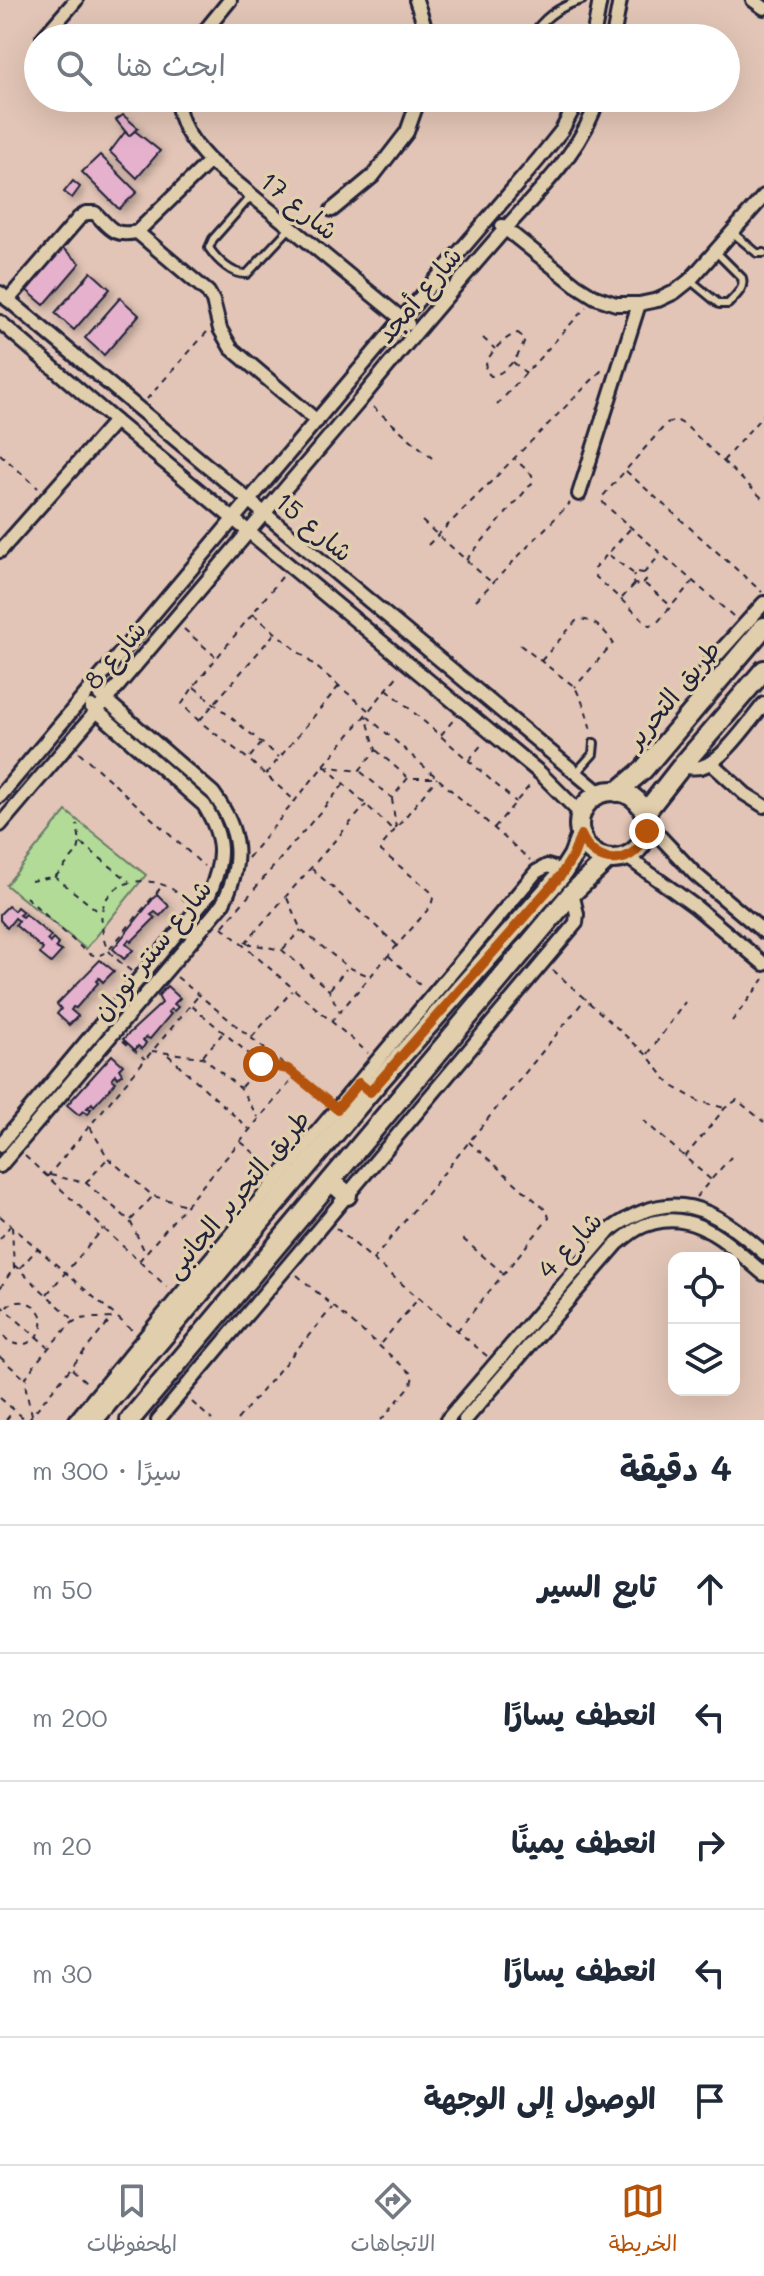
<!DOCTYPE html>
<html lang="ar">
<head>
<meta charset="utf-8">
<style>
  :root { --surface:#fff; --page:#f2f2f3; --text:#1f2937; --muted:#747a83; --line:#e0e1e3; --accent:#b45309 }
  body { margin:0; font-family:Mali,"Playpen Sans Arabic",sans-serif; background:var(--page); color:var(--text); direction:rtl }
  .controls { position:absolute; right:24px; bottom:24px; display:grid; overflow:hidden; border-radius:16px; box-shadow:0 8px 32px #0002 }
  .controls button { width:72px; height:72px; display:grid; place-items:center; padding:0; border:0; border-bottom:2px solid var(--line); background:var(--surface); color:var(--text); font:40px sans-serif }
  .stop { position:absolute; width:24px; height:24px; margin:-18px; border:6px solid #b45309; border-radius:50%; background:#fff }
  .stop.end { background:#b45309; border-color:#fff; box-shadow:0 2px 8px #0008 }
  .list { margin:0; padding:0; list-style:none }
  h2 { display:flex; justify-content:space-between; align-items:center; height:104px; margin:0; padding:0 32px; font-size:34px }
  h2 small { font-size:26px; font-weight:400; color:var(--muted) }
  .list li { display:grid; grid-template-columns:52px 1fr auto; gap:24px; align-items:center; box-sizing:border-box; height:128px; padding:0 32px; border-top:2px solid var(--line) }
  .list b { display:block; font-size:30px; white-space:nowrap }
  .list em { font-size:26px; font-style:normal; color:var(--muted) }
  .icon { flex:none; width:44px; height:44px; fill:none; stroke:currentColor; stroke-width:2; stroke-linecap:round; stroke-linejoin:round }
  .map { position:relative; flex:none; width:764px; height:1420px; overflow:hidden; direction:ltr }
  .search { position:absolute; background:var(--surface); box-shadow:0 8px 32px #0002; left:24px; right:24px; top:24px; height:88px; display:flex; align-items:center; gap:20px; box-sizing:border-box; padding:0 28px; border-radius:44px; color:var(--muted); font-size:30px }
  .sheet { height:744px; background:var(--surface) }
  nav { display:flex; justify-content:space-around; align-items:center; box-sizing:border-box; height:112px; border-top:2px solid var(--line); background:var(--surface); font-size:22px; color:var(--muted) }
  nav a { display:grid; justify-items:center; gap:4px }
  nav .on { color:var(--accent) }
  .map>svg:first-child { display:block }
</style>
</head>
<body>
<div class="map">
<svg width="764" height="1420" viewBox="0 0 764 1420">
  <defs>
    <filter id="shadow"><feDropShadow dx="3.5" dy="3.5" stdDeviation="4" flood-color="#0004"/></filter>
  </defs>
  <rect width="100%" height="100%" fill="#e2c5b6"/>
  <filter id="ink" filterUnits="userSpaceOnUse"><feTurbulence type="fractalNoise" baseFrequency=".0125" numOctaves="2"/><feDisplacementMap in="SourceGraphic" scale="16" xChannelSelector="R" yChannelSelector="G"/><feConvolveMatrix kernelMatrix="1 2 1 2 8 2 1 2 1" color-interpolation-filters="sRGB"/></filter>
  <g filter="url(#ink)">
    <path fill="#b2db97" stroke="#6a7e69" stroke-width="2" d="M66 811 146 875 86 949 6 885Z"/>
    <g fill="#e5b1cc" stroke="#22223b" stroke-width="2" filter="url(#shadow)">
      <path d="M123 115 138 128 129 136 116 120Z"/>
      <path d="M135 131 160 151 137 178 110 152 125 132 129 136Z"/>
      <path d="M100 155 137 192 119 209 82 172Z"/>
      <path d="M73 181 80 187 72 198 64 192Z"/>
      <path d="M60 246 80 263 44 305 24 288Z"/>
      <path d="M91 272 110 289 74 330 55 313Z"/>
      <path d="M120 298 139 315 104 355 85 338Z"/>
      <path d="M157 894 169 906 160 916 155 912 151 915 155 918 131 942 129 939 126 944 133 950 124 959 113 949Z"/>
      <path d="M8 906 14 911 17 907 23 912 19 915 22 917 25 914 51 936 47 940 50 943 53 939 58 944 56 948 62 951 51 963 40 954 43 949 15 925 19 921 15 918 7 928 0 920V914Z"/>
      <path d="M100 960 114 971 103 982 99 978 96 981 98 983 76 1008 73 1007 71 1010 78 1016 69 1025 57 1014 61 1009 57 1004Z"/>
      <path d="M167 986 180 998 174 1004 178 1007 174 1011 171 1009 168 1012 171 1014 150 1039 146 1037 143 1040 146 1043 142 1049 138 1046 135 1050 123 1039 162 1003 158 996Z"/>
      <path d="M112 1055 123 1065 119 1069 122 1074 118 1078 115 1074 112 1079 116 1082 94 1106 92 1103 87 1108 91 1109 88 1114 83 1111 79 1115 67 1105Z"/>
    </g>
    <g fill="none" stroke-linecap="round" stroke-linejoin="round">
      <defs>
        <g id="lane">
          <path d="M531 38C542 18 560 6 582 0"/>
          <path d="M252 195 213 239 209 248C217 260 232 275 247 274L290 228"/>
          <path d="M733 233 757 253H764"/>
          <path d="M690 280 719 304H728C735 296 745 289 742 278L716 252"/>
          <path d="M575 774 593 754 594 743"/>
        </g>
        <g id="street">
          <path d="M416 0 424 24 425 38"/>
          <path d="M753 0 764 8"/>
          <path d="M43 38 76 0"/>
          <path d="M199 38 230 0"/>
          <path d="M593 38 600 0"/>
          <path d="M613 38 620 0"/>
          <path d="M177 98C179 125 192 142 210 161L408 324"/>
          <path d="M332 210 373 176 407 132 419 98"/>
          <path d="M502 226 576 285 595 297 616 304H639L658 300 675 292 690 280 764 196"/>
          <path d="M137 232 208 292 213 301 220 329 231 348 317 421"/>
          <path d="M0 293 601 794"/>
          <path d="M8 300 79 218 86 213H95C110 228 113 237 137 232L210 161"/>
          <path d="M0 322 115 421 540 773 581 814"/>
          <path d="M579 494 639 304"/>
          <path d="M0 551 115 421"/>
          <path d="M708 693C703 683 703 676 708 665L764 603"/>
          <path d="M711 763 745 794 764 806"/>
          <path d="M681 767C688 767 694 768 701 767 723 761 749 722 764 704"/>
          <path d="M0 796 402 319 538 160 562 130 579 98"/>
          <path d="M648 824 695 874 764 932"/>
          <path d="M0 825 362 398C406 343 452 290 498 237 534 195 582 153 598 98"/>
          <path d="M627 857 696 907 764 964"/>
          <path d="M0 1145 209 895C224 859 225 839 204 805L91 706"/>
          <path d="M0 1166 222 905C244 863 241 831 213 793L100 695"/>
          <path d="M76 1420C228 1236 383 1055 536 872L547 866 554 868 561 875"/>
          <path d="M158 1420 576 923 577 914 572 893"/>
          <path d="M447 1420 610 1230C672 1185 713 1207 764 1253"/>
          <path d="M465 1420 617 1244C623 1239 630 1233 637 1229 690 1202 727 1243 764 1274"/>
        </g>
        <g id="secondary">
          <circle cx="613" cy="825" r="34"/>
          <path d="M617 792 643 770 764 627"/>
          <path d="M645 813 681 767 764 670"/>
          <path d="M331 1181 347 1195"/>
          <path d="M93 1420 380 1080 561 875 573 856 581 835"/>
          <path d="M130 1420 572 893 608 859"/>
        </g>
      </defs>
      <use href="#lane" stroke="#22223b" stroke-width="12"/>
      <use href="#street" stroke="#22223b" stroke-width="18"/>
      <use href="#secondary" stroke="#22223b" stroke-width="24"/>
      <g stroke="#22223b" stroke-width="2" stroke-dasharray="6 6" stroke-linecap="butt">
        <path d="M518 333 525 339C522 353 506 374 491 376L485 370C486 355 504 337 518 333Z"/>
        <path d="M483 338 495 349"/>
        <path d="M513 362 526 373"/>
        <path d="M147 399 207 332"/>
        <path d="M497 405 586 307"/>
        <path d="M373 407 432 458"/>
        <path d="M0 454 38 488"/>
        <path d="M723 461 764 414"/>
        <path d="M626 471 762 592"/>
        <path d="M422 521 491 582"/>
        <path d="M630 529 594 569 595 576 649 625 656 624 692 582"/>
        <path d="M428 545 605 367"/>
        <path d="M609 555 634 574 637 572 644 573 646 580 641 585 634 584 632 581 634 574"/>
        <path d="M466 560 533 482 532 475 515 459"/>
        <path d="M644 573 660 555"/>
        <path d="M282 577 194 686 182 704 199 721 248 759 295 801"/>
        <path d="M645 584 671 606"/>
        <path d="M622 598 634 585"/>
        <path d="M476 600 570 503"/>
        <path d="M253 614 368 710"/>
        <path d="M733 616 605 505 602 501 603 496 667 423 676 420 685 425 764 500"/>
        <path d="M184 629 215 656"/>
        <path d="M520 645 575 687 585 708 592 734"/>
        <path d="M541 661 576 621C590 615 607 632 613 643L575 687"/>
        <path d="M194 687 279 757"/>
        <path d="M387 689 516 802"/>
        <path d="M367 716 530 860"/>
        <path d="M200 720 274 634"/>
        <path d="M441 735 455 718"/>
        <path d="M376 750 407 777"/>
        <path d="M79 752 204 866"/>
        <path d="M250 757 261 744"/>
        <path d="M469 760 483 743"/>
        <path d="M324 766 359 771 376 750 366 716"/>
        <path d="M325 766 393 830"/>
        <path d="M361 772 392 798 408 778H436"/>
        <path d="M266 774 339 686"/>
        <path d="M392 799 396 828"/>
        <path d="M494 828 531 784"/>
        <path d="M81 843 129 881"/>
        <path d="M248 858 399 674"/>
        <path d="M312 869 397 945"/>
        <path d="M54 876 99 912"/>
        <path d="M31 881 56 876 78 851 80 842 77 824"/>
        <path d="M26 897 85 951C94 957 99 957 108 951L162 886"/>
        <path d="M287 898 301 930 348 967 369 976"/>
        <path d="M223 926 344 784"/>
        <path d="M222 927 368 1053"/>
        <path d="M245 943 366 805"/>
        <path d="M246 943 282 950 329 990 339 1011"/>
        <path d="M283 949 301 930"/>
        <path d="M389 956 422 987"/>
        <path d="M553 970 647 1055 664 1077 674 1087 698 1101 725 1108"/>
        <path d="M131 971C123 964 113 958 108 949 103 942 103 933 102 925 96 884 141 871 172 889 177 892 182 898 186 902"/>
        <path d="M177 977 327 1100"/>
        <path d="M330 989 346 969"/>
        <path d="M192 1006 261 1064 284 1068"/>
        <path d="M732 1021 764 979"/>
        <path d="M331 1022 431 906 433 898 430 891 381 851V847L437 778"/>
        <path d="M252 1037 292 991"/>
        <path d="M123 1041 145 1059"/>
        <path d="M152 1051 202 1057 240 1088 258 1117"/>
        <path d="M648 1054 685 1002"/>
        <path d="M168 1055 249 1129"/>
        <path d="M203 1056 222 1034"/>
        <path d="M241 1087 260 1065"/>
        <path d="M643 1120 711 1180"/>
        <path d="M90 1127 108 1158 153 1196 186 1205"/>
        <path d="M241 1142 270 1166"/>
        <path d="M25 1156 167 1287"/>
        <path d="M685 1157 725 1108 737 1100 764 1122"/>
        <path d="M50 1175 86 1183 130 1221 145 1252"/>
        <path d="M47 1177 199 995"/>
        <path d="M86 1183 107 1159"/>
        <path d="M696 1197 731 1157"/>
        <path d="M0 1216 133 1331"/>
        <path d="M131 1220 153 1196"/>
        <path d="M336 1228 487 1356"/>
        <path d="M0 1239 10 1226"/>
        <path d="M463 1239 503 1273"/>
        <path d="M373 1260 586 998"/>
        <path d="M139 1261 296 1075"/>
        <path d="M14 1265 74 1320"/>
        <path d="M20 1268 37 1249"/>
        <path d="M297 1275 413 1375 411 1385 381 1420"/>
        <path d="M0 1288 14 1268 12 1226"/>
        <path d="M47 1294 103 1229"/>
        <path d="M0 1305 48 1347"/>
        <path d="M0 1317C4 1309 9 1302 19 1302 25 1301 32 1304 36 1308 58 1331 17 1364 0 1330"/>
        <path d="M457 1331 549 1218 547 1211 469 1142"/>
        <path d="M381 1343 418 1299"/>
        <path d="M0 1357 25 1379"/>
        <path d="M72 1369 88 1384"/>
        <path d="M0 1398 26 1420"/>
        <path d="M192 1402 212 1420"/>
        <path d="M32 1415C30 1405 24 1389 26 1378 28 1371 68 1324 75 1321 85 1316 101 1319 112 1318"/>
        <path d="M6 1420 13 1411"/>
        <path d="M28 1420 111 1319"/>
        <path d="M237 1420 332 1308"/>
      </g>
      <use href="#lane" stroke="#e1ceac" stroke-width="6"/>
      <use href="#street" stroke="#e1ceac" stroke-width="12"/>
      <use href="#secondary" stroke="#e1ceac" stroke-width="18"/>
    </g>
  </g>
  <g fill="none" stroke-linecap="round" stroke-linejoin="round" filter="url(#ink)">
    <path stroke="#b45309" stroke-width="10" d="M261 1064 288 1069 337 1109 359 1083 370 1092 561 875 573 856 581 835C595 869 637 867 647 831"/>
  </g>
  <g text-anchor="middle" stroke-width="7" stroke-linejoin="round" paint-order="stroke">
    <g font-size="26" fill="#22223b" stroke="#e1ceac">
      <text transform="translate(299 206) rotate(39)" y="9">شارع 17</text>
      <text transform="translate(419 295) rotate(-50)" y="9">شارع أمجد</text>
      <text transform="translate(314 527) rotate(40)" y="9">شارع 15</text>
      <text transform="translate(115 655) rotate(-50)" y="9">شارع 8</text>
      <text transform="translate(673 694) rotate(-50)" y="9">طريق التحرير</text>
      <text transform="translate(152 950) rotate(-51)" y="9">شارع سنتر نوران</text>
      <text transform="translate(237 1194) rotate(-50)" y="9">طريق التحرير الجانبى</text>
      <text transform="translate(570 1245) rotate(-47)" y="9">شارع 4</text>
    </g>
  </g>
</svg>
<div class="controls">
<button><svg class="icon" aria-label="locate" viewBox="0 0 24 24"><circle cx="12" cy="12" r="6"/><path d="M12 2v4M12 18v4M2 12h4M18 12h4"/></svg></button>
<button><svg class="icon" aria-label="layers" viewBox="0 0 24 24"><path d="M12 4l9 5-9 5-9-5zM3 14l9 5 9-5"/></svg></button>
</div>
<div class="stop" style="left:261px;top:1064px"></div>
<div class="stop end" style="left:647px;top:831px"></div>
<div class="search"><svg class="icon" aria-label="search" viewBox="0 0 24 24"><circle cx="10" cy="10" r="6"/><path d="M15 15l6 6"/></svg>ابحث هنا</div>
</div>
<section class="sheet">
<h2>4 دقيقة<small>سيرًا · 300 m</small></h2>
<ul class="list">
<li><svg class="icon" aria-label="ahead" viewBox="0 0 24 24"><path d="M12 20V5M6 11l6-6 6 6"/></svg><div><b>تابع السير</b></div><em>50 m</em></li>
<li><svg class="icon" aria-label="left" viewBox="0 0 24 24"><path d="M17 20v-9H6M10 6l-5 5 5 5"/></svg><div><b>انعطف يسارًا</b></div><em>200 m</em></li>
<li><svg class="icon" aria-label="right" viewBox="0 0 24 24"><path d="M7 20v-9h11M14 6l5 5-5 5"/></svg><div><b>انعطف يمينًا</b></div><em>20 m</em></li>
<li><svg class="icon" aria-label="left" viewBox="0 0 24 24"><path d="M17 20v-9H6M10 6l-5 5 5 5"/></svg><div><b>انعطف يسارًا</b></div><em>30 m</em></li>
<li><svg class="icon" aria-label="arrive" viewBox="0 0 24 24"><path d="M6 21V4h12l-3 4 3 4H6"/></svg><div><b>الوصول إلى الوجهة</b></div></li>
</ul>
</section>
<nav>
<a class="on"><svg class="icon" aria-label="map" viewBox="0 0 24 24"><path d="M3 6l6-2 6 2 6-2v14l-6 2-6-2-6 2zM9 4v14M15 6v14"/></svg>الخريطة</a>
<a><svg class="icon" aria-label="directions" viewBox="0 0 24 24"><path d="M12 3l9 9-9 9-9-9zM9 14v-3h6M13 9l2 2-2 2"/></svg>الاتجاهات</a>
<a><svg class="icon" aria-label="saved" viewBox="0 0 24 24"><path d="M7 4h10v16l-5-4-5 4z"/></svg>المحفوظات</a>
</nav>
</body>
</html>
